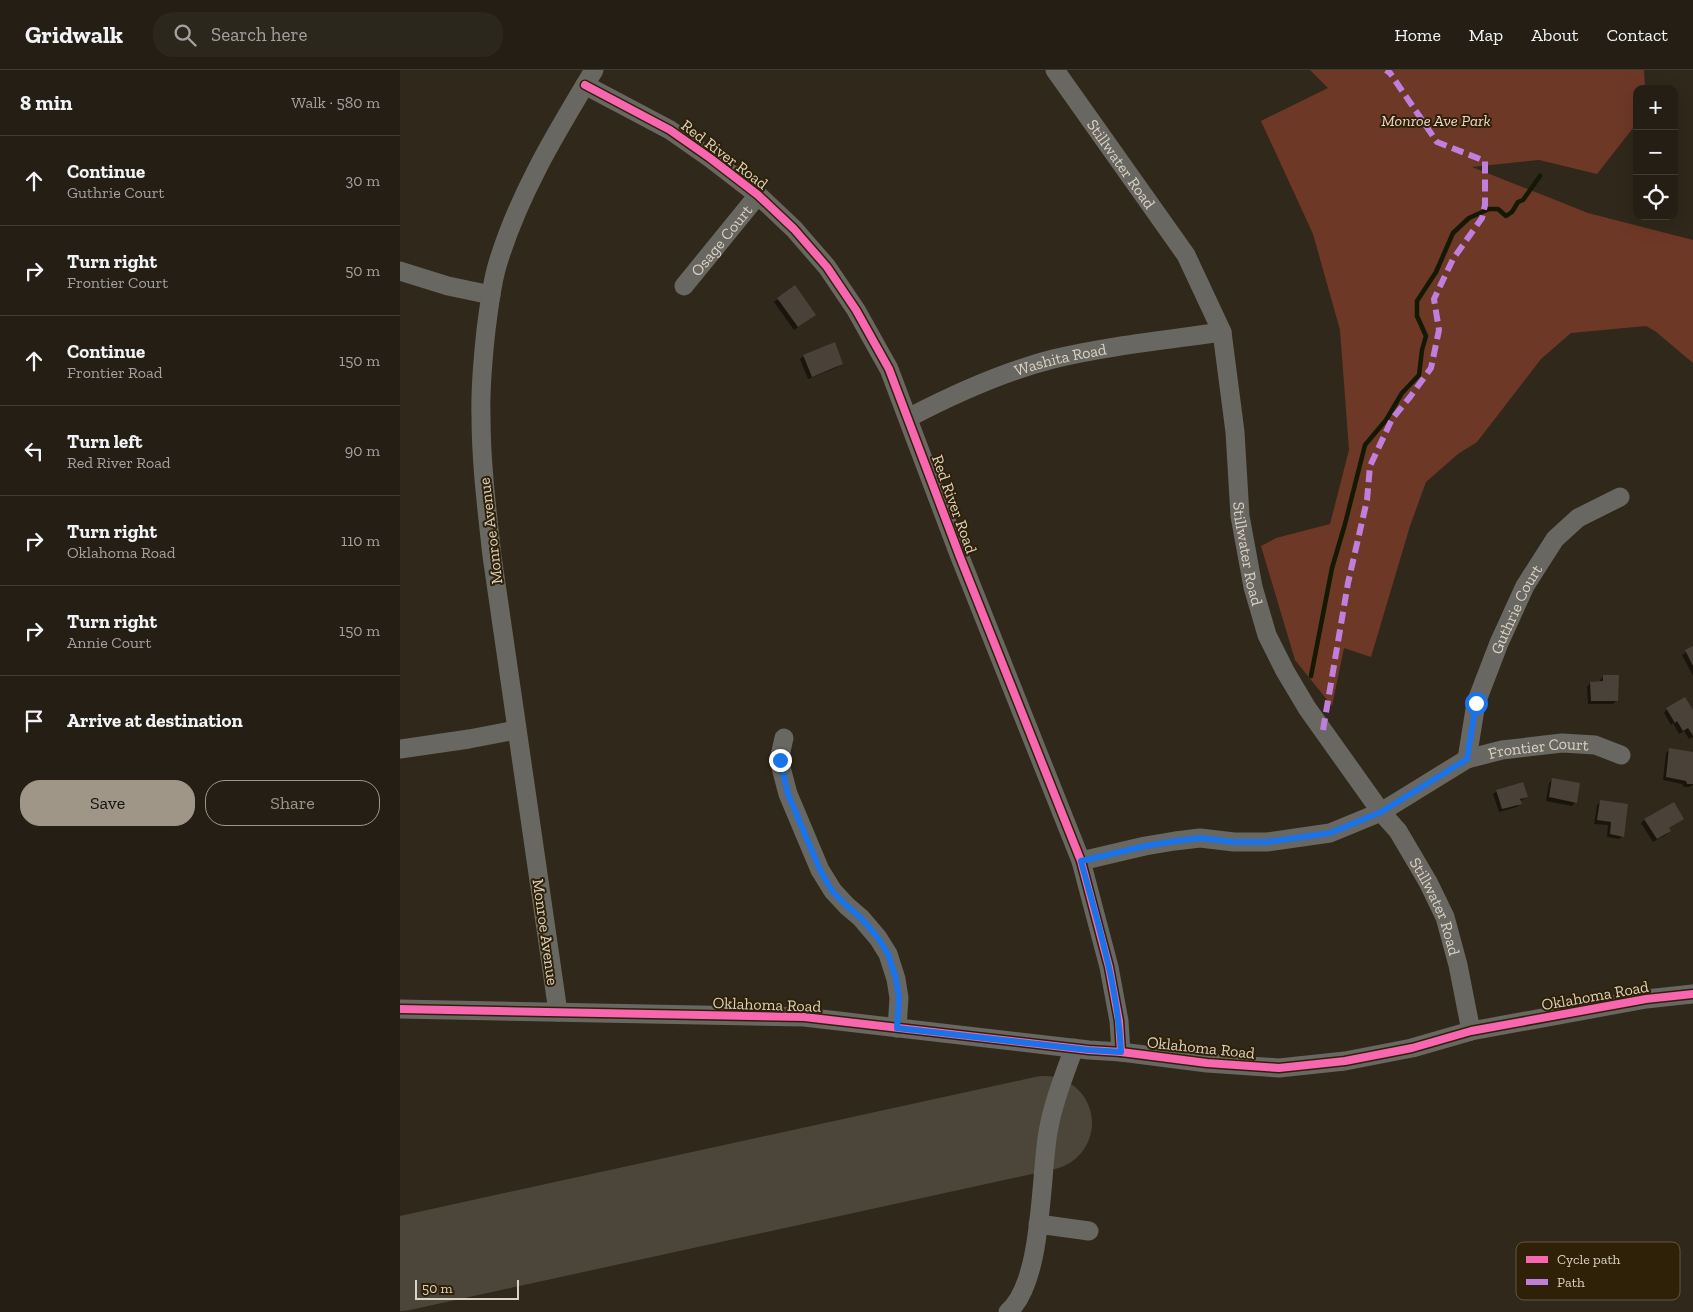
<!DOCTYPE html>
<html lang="en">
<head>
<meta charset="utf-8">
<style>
  :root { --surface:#241e14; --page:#2c271d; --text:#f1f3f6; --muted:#a3a2a0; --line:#413c34; --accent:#9f9688 }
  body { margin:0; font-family:"Zilla Slab",serif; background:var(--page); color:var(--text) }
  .controls { position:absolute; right:15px; top:15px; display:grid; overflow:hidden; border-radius:10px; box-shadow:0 5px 20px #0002 }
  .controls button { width:45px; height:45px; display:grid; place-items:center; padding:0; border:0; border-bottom:1px solid var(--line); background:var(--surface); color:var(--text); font:25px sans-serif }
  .scale { position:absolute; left:15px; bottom:12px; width:104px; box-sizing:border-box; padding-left:5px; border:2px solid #dbd2c3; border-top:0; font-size:14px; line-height:18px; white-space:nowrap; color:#dbd2c3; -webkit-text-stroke:4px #2f2107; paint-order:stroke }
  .stop { position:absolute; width:15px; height:15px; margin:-11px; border:4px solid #1a73e8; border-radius:50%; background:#fff }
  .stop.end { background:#1a73e8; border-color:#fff; box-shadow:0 1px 5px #0008 }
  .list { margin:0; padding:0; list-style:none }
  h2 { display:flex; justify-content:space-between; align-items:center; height:65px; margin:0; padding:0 20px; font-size:21px }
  h2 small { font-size:16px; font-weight:400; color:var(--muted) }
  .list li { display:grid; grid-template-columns:32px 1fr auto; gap:15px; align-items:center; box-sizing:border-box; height:90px; padding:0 20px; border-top:1px solid var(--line) }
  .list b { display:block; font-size:19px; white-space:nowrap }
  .list p { margin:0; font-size:16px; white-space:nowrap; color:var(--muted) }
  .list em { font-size:16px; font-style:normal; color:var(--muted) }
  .actions { display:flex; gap:10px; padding:15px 20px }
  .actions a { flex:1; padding:11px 0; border:1px solid var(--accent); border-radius:20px; text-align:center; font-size:18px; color:var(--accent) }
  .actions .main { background:var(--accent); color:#111 }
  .icon { flex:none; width:28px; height:28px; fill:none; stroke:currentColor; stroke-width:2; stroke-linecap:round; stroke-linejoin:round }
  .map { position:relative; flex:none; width:1293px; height:1242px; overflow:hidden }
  header { display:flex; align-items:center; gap:30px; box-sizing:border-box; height:70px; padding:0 25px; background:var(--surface); border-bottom:1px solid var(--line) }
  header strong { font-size:24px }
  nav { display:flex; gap:28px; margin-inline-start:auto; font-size:18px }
  .search { width:350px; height:45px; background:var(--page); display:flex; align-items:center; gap:12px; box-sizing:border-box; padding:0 18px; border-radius:20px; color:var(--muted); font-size:19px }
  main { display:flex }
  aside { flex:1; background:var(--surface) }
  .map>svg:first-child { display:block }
</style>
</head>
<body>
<header>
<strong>Gridwalk</strong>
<div class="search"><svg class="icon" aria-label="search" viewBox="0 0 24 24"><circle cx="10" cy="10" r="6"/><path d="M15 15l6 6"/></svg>Search here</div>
<nav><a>Home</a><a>Map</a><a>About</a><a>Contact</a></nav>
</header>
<main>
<aside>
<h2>8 min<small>Walk · 580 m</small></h2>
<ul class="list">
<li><svg class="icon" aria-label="ahead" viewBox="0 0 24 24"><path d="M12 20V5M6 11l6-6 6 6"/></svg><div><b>Continue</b><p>Guthrie Court</p></div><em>30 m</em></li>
<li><svg class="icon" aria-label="right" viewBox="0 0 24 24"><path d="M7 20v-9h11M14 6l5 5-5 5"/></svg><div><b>Turn right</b><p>Frontier Court</p></div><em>50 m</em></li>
<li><svg class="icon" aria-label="ahead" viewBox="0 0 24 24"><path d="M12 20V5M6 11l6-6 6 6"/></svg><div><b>Continue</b><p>Frontier Road</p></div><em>150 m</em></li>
<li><svg class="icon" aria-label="left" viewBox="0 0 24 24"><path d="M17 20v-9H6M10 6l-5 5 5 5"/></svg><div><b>Turn left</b><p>Red River Road</p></div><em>90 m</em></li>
<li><svg class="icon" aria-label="right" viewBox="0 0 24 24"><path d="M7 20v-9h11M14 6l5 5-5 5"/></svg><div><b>Turn right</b><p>Oklahoma Road</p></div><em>110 m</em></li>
<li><svg class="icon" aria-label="right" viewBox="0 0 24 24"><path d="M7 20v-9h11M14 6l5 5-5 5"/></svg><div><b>Turn right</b><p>Annie Court</p></div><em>150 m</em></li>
<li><svg class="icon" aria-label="arrive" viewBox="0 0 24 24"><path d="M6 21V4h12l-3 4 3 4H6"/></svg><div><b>Arrive at destination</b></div></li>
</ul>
<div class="actions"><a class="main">Save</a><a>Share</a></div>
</aside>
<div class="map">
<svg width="1293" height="1242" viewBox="0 0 1293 1242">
  <rect width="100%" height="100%" fill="#30281a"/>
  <path fill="#6e3826" d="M910 0H1244L1245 19H1237V53L1197 104 1139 90 1072 97 1188 143 1293 170V293L1255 261 1246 256 1171 263 1141 289 1077 372 1058 384 1026 412 1010 456 971 587 944 578 932 636 895 590 861 476 876 468 930 454 949 380 940 260 913 164 861 51 928 18Z"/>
  <g fill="#0007">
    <path d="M378 229 411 248 394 260 374 232Z"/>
    <path d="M404 286 442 294 438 297 408 309 400 289Z"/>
    <path d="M1293 578V606L1282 585Z"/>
    <path d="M1204 606 1217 630 1213 634H1188L1187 617 1190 613H1200V610Z"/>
    <path d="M1267 639 1293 642V667L1289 669 1284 661 1279 664 1273 653 1271 655 1264 643Z"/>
    <path d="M1270 680 1293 684V715L1289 717H1284L1282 714 1263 710 1266 683Z"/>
    <path d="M1153 709 1175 732 1172 736 1146 731 1149 713Z"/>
    <path d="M1097 721 1126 727 1120 731V734L1117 737 1099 742 1093 724Z"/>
    <path d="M1200 732 1223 766 1219 769 1207 767 1208 755 1194 754 1197 735Z"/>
    <path d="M1283 749 1268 759 1270 761 1266 765 1253 772 1241 753 1244 750Z"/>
  </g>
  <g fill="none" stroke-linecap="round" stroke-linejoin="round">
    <path stroke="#131902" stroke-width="4.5" d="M911 606 932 498 945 454 965 375 986 350 1002 323 1019 305 1022 280 1026 266 1017 246V231L1036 202 1053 163 1069 148 1089 139H1098L1106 146 1112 142 1118 132 1123 130 1140 106"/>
    <path stroke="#4c463a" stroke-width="94" d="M0 1194 645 1053"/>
  </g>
  <g fill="#4a4238">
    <path d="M395 215 416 245 398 257 377 228Z"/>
    <path d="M435 272 443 294 412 307 403 285Z"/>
    <path d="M1293 576V596L1285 580Z"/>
    <path d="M1203 605H1219L1218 631H1191L1190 612 1203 611Z"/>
    <path d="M1285 627 1293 640V666L1288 658 1283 661 1277 651 1275 653 1266 638Z"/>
    <path d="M1269 678 1293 682V714H1287L1286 711 1266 707Z"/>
    <path d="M1152 708 1180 713 1177 733 1149 727Z"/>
    <path d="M1123 712 1128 727 1120 729 1122 734 1102 739 1096 720Z"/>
    <path d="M1200 730 1228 734 1224 767 1210 764 1211 752 1197 750Z"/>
    <path d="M1274 732 1284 749 1269 758 1271 761 1257 769 1244 749Z"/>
  </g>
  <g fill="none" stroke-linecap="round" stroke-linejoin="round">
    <g stroke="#686761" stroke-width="19">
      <path id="s1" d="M655 0 786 185 822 262 835 362 840 446 853 517 867 565 885 601 907 638 981 742 998 761 1028 812 1045 847 1058 895 1071 961"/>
      <path d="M185 15 270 60 310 88 358 125 394 159 427 197 456 240 489 299 560 487 681 791 709 897 719 951 721 982"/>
      <path d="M0 201 48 216 91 225"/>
      <path id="s2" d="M284 216 358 125"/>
      <path id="s3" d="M508 348C554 324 602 302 653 289 708 276 766 270 822 262"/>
      <path d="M384 668 379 690 388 724 420 800 433 821 447 836 461 848 478 868 488 884 496 909 499 928 497 958"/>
      <path d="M0 679 69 669 116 660"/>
      <path id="s4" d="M1067 689 1076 633 1099 573 1125 516 1155 469 1178 448 1220 427"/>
      <path id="s5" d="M681 791 745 776 775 771 800 768 834 772H867L930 763 981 742 1067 689 1102 680 1162 673 1195 675 1221 685"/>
      <path d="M0 939 404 947 689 980 721 982 807 993 879 998 945 991 1012 978 1071 961 1246 929 1293 924"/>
      <path d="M158 942 92 486C87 440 81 393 81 346 80 317 83 288 86 260 89 238 91 217 97 196 118 125 156 63 194 0"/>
      <path d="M638 1154 689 1161"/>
      <path d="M608 1242C643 1212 640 1108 648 1062 653 1033 664 1006 674 978"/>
    </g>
    <path stroke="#c07fdc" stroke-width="6" stroke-dasharray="12 6" stroke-linecap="butt" d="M923 660 948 513 967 430 970 396 992 349 1010 327 1031 298 1039 260 1034 229 1053 189 1082 148 1085 135V91L1037 72 990 3 986 0"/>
    <defs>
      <g id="cycleway">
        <path d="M185 15 270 60 310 88 358 125 394 159 427 197 456 240 489 299 560 487 681 791 709 897 719 951 721 982"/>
        <path d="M0 939 404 947 689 980 721 982 807 993 879 998 945 991 1012 978 1071 961 1246 929 1293 924"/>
      </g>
    </defs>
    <use href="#cycleway" stroke="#2f2107" stroke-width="11"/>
    <use href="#cycleway" stroke="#f766af" stroke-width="8"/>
  </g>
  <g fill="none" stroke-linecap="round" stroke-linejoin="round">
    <path stroke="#1a73e8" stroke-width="6" d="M380 690 388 724 420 800 432 821 447 836 461 848 478 868 488 884 496 909 499 928 497 958 689 980 721 982C718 917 698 854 681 791L745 776 775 771 800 768 834 772H867L930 763 981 742 1067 689 1076 633"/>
  </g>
  <g text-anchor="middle" stroke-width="4" stroke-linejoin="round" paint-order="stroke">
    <g font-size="16" font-style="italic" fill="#eed5cd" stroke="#2f2107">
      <text x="1036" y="56">Monroe Ave Park</text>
    </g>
    <g font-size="16" fill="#dbd2c3" stroke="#2f2107">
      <text transform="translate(325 84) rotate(37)" y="6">Red River Road</text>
      <text dy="6" stroke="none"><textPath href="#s1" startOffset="115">Stillwater Road</textPath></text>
      <text dy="6" stroke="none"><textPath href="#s2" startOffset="59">Osage Court</textPath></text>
      <text dy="6" stroke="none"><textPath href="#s3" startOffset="164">Washita Road</textPath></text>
      <text transform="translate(555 434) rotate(70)" y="6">Red River Road</text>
      <text transform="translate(90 461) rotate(-97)" y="6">Monroe Avenue</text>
      <text dy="6" stroke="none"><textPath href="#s1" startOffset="535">Stillwater Road</textPath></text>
      <text dy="6" stroke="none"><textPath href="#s4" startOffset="159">Guthrie Court</textPath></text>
      <text dy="6" stroke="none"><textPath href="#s5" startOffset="481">Frontier Court</textPath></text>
      <text dy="6" stroke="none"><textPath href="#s1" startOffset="940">Stillwater Road</textPath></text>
      <text transform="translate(146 862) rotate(82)" y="6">Monroe Avenue</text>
      <text transform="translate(1195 925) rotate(-10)" y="6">Oklahoma Road</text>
      <text transform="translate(367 934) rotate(2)" y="6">Oklahoma Road</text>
      <text transform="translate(801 977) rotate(6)" y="6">Oklahoma Road</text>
    </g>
  </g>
  <rect x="1116" y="1172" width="164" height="58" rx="8" fill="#2f2107" stroke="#63563f" stroke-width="1"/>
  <rect x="1126" y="1186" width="22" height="7" fill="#f766af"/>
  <rect x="1126" y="1209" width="22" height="6" fill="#c07fdc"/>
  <g font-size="14" fill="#dbd2c3">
    <text x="1157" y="1194">Cycle path</text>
    <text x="1157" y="1217">Path</text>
  </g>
</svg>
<div class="controls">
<button>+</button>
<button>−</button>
<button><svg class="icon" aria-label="locate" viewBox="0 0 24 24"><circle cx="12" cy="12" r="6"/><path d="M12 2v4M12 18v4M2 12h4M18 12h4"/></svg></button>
</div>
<div class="scale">50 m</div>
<div class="stop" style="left:1076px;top:633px"></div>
<div class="stop end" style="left:380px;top:690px"></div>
</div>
</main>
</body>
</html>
